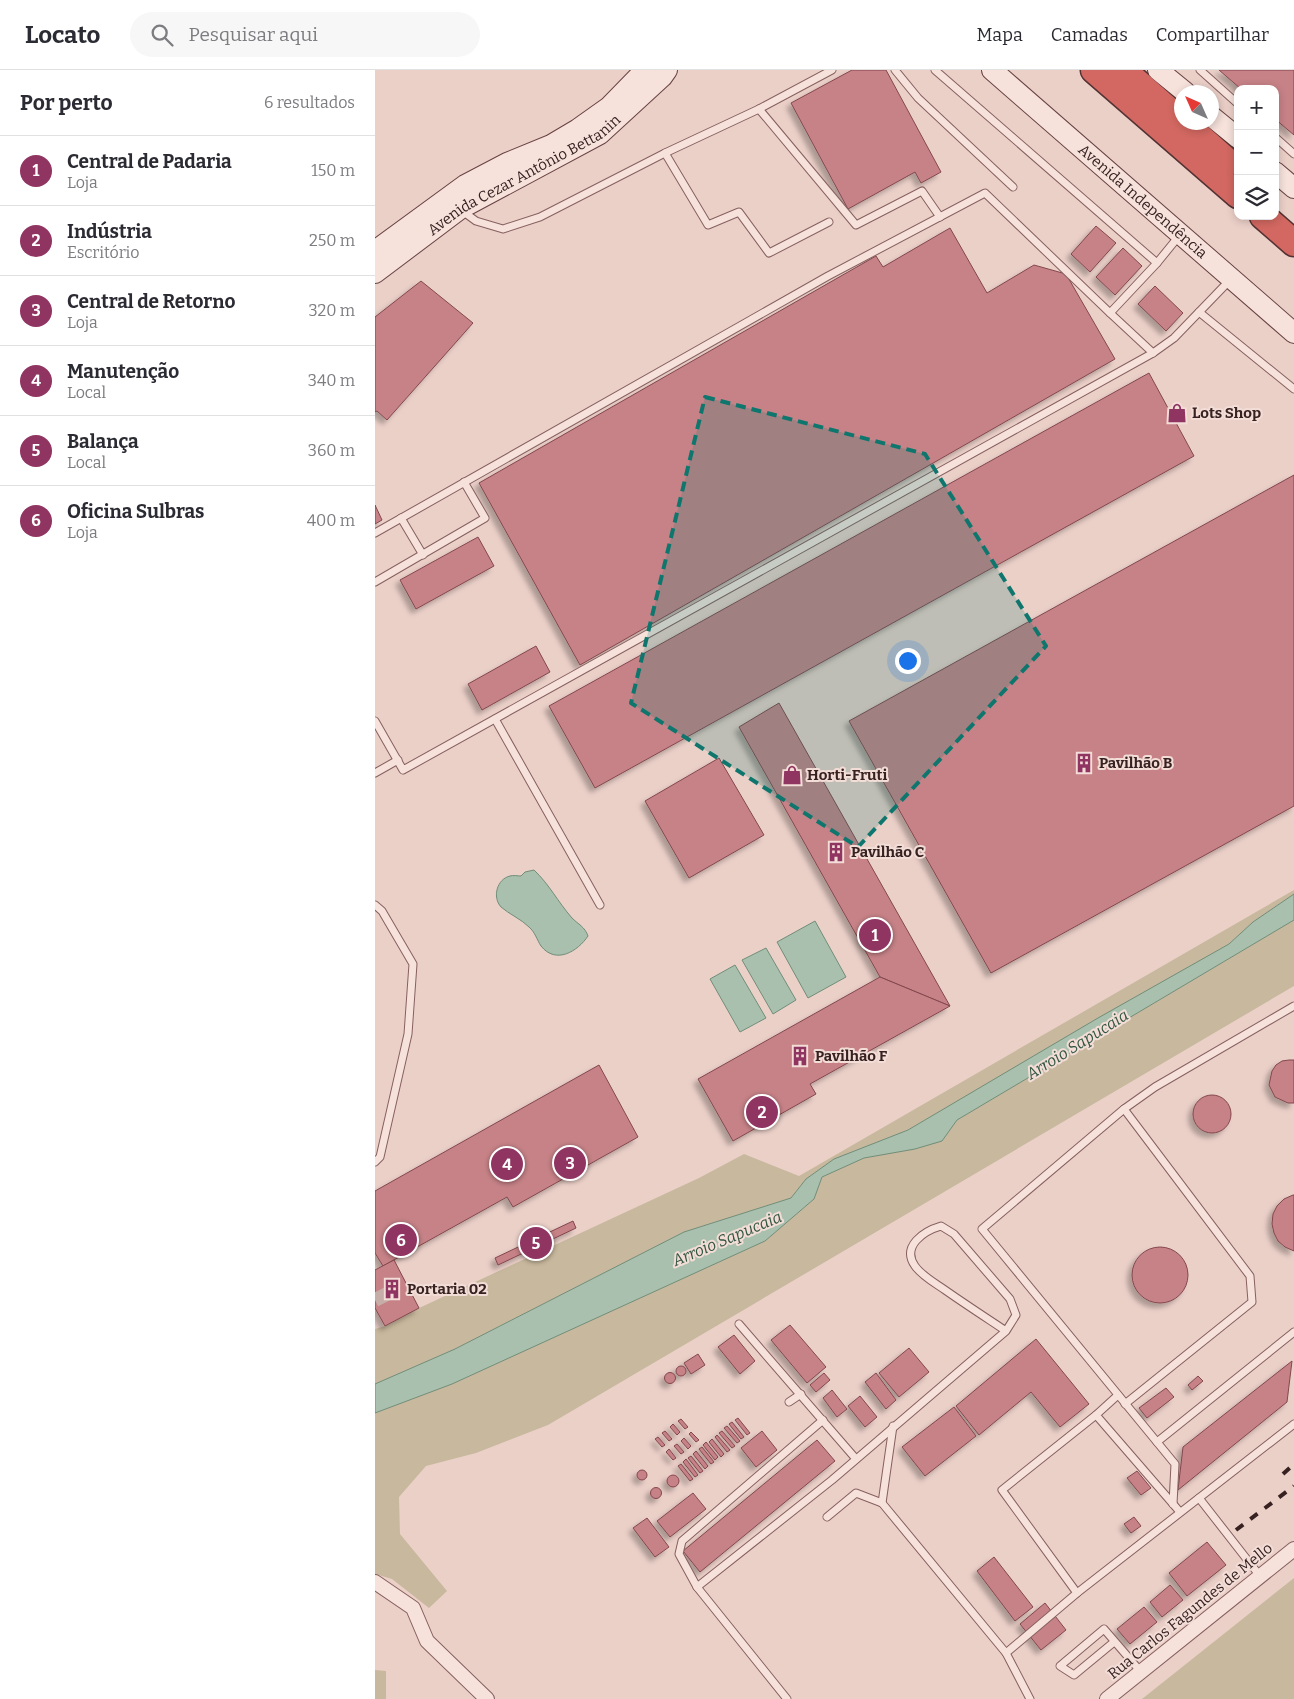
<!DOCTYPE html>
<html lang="pt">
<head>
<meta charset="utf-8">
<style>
  :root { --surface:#fff; --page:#f7f7f7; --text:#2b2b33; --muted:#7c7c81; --line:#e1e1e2; --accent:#903462 }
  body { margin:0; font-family:Bitter,serif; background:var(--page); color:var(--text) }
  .controls { position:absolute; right:15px; top:15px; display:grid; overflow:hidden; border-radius:10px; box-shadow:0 2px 8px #0003 }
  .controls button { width:45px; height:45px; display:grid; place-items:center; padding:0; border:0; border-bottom:1px solid var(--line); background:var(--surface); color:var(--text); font:25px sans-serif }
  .compass { position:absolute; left:799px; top:15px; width:45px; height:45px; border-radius:50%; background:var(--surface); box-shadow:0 2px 8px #0003; rotate:315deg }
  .you { position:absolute; left:532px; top:590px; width:18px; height:18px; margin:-12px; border:4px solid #fff; border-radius:50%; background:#1a73e8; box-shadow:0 0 0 8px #1a73e833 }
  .badge { display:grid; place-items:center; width:32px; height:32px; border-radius:50%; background:var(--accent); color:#fff; font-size:16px; font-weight:700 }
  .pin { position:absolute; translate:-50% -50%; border:2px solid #fff; box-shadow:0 1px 5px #0006 }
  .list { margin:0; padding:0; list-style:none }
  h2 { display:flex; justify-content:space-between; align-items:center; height:65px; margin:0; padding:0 20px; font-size:21px }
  h2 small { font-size:16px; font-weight:400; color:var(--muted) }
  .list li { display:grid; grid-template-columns:32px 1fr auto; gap:15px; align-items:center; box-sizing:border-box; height:70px; padding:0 20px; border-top:1px solid var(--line) }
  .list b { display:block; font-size:19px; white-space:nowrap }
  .list p { margin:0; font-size:16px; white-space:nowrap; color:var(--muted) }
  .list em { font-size:16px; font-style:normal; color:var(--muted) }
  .icon { flex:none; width:28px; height:28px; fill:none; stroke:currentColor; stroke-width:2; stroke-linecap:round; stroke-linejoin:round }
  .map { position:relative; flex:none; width:919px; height:1629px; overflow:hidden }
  header { display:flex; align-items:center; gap:30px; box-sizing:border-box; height:70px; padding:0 25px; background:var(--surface); border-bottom:1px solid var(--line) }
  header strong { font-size:24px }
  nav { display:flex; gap:28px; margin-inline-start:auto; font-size:18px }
  .search { width:350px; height:45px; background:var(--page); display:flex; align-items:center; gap:12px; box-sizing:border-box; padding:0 18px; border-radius:28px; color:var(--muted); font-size:19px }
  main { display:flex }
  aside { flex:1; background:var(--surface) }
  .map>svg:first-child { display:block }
</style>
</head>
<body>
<header>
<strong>Locato</strong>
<div class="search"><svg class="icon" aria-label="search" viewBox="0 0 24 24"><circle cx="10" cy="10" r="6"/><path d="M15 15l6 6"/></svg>Pesquisar aqui</div>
<nav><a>Mapa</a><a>Camadas</a><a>Compartilhar</a></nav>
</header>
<main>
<aside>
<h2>Por perto<small>6 resultados</small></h2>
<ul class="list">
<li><span class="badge">1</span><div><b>Central de Padaria</b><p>Loja</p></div><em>150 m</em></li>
<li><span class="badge">2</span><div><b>Indústria</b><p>Escritório</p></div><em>250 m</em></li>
<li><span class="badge">3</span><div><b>Central de Retorno</b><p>Loja</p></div><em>320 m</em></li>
<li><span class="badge">4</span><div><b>Manutenção</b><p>Local</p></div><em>340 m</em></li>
<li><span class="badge">5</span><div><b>Balança</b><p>Local</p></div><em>360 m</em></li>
<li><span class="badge">6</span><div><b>Oficina Sulbras</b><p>Loja</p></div><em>400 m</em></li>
</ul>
</aside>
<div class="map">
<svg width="919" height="1629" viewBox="0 0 919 1629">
  <defs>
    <filter id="shadow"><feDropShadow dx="-4.5" dy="4.5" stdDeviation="2.5" flood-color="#0004"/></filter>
  </defs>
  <rect width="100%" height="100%" fill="#ebd0c8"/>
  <g fill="#c8b89d">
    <path d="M919 820V824L878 852 854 874 533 1060 459 1089 431 1109 416 1128 309 1162 80 1279 0 1314V1259L10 1256 42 1239 324 1108 369 1084 424 1106Z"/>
    <path d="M919 850V916L173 1355 101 1383 51 1396 24 1427 25 1464 72 1521 54 1538 17 1509 0 1504V1343L77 1314 390 1171 439 1129 447 1107 489 1088 540 1079 567 1071 582 1050Z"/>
    <path d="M919 1508V1629H767Z"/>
    <path d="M0 1600 11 1601V1629H0Z"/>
  </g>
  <g fill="#a9c0ae" stroke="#708d78">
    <path d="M159 800C174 814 183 832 197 848 203 854 210 857 213 866 203 881 181 895 166 876 162 870 160 862 154 857 146 849 134 844 126 837 117 827 122 809 135 806 138 805 143 806 146 806L150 802Z"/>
    <path d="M919 824V850L582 1050 567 1071 540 1079 489 1088 447 1107 439 1129 390 1171 77 1314 0 1343V1314L80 1279 309 1162 416 1128 431 1109 459 1089 533 1060 723 948 854 874 878 852Z"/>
    <path d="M440 851 471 907 433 928 402 872Z"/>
    <path d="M391 878 421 930 398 944 367 890Z"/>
    <path d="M360 895 391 948 365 962 335 909Z"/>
  </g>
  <g fill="#c68287" stroke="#83474d" filter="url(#shadow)">
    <path d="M477 0H511L566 102 546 113 540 102 473 139 416 33Z"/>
    <path d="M844 0H919V65L900 49V19H866Z"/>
    <path d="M721 156 741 173 715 202 696 184Z"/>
    <path d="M575 158 612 223 659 195 691 204 740 289 205 595 104 413 501 186 508 197Z"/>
    <path d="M748 178 767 196 740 225 721 207Z"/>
    <path d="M46 211 98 253 12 350 2 341 0 342V247Z"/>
    <path d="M780 216 808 243 791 261 763 234Z"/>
    <path d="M774 303 819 386 220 718 174 636Z"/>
    <path d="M919 405V736L616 903 474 651Z"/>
    <path d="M0 435 7 450 0 454Z"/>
    <path d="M103 467 119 496 41 539 25 510Z"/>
    <path d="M161 576 175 602 107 640 93 614Z"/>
    <path d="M404 633 575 936 505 907 364 657Z"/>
    <path d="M344 688 389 765 314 808 270 731Z"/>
    <path d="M505 907 575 936 435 1014 441 1024 358 1071 323 1009Z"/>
    <path d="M914 990H919V1033H913L900 1027 894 1015 897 1001 901 995 907 991Z"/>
    <path d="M224 995 263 1067 138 1137 132 1127 8 1196 0 1183V1121Z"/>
    <circle cx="837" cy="1044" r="19"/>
    <path d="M918 1125H919V1181L910 1177 903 1171 899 1163 897 1154 898 1144 902 1136 909 1129Z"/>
    <path d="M198 1151 201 1158 123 1195 120 1188Z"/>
    <circle cx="785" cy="1205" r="28"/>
    <path d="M19 1190 44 1238 10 1256 0 1238V1200Z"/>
    <path d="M415 1255 451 1297 432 1313 396 1270Z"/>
    <path d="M359 1265 380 1291 365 1304 343 1277Z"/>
    <path d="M661 1269 714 1334 685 1357 656 1322 604 1365 581 1336Z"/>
    <path d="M534 1278 554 1302 524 1327 504 1303Z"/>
    <path d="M323 1284 330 1295 316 1304 309 1293Z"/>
    <path d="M917 1291 912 1332 803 1420 808 1377Z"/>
    <circle cx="306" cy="1301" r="5"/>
    <circle cx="295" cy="1308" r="5.5"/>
    <path d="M449 1303 455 1310 441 1322 435 1315Z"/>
    <path d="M501 1303 521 1330 511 1339 490 1312Z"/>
    <path d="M823 1306 828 1311 817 1320 813 1315Z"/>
    <path d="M791 1318 799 1327 772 1348 764 1338Z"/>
    <path d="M457 1320 472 1339 462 1347 448 1328Z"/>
    <path d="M485 1326 502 1347 490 1357 473 1336Z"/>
    <path d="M579 1337 601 1366 550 1406 527 1377Z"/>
    <path d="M363 1348 375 1363 372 1365 360 1350Z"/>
    <path d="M306 1349 313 1357 310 1359 303 1351Z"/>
    <path d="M357 1352 369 1367 366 1369 354 1354Z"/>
    <path d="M298 1354 305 1362 302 1365 295 1357Z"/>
    <path d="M352 1356 365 1371 362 1373 349 1358Z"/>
    <path d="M290 1361 297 1369 294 1371 287 1363Z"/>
    <path d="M347 1361 360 1376 357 1378 344 1363Z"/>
    <path d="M387 1361 402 1380 381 1397 366 1378Z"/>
    <path d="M316 1362 324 1370 321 1372 314 1364Z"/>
    <path d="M342 1365 355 1380 352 1382 340 1367Z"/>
    <path d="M283 1367 290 1375 287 1377 280 1369Z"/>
    <path d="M309 1368 316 1376 313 1379 306 1371Z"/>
    <path d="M337 1369 349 1384 346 1387 334 1372Z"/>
    <path d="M442 1370 460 1391 325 1502 308 1481Z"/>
    <path d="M331 1372 343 1387 340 1390 328 1375Z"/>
    <path d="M302 1374 309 1382 306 1384 299 1376Z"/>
    <path d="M327 1377 339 1392 336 1394 324 1379Z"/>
    <path d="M294 1379 301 1388 298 1390 291 1382Z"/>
    <path d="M321 1381 333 1396 330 1399 318 1384Z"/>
    <path d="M316 1386 328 1401 325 1403 313 1388Z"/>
    <path d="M311 1389 323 1405 320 1407 308 1392Z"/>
    <path d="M306 1394 318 1409 315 1411 303 1396Z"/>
    <circle cx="267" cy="1405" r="5"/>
    <path d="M762 1401 776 1418 766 1425 752 1408Z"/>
    <circle cx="298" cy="1411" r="6"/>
    <circle cx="281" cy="1423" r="5.5"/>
    <path d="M318 1423 331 1439 295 1467 282 1451Z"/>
    <path d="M759 1447 766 1456 756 1463 749 1454Z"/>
    <path d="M272 1448 294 1477 280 1487 258 1458Z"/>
    <path d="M832 1472 851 1495 812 1526 794 1503Z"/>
    <path d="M619 1487 658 1537 640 1551 602 1501Z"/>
    <path d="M795 1515 808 1530 787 1547 775 1532Z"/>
    <path d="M670 1533 691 1560 666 1580 645 1554Z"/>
    <path d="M769 1537 782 1552 755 1574 742 1559Z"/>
  </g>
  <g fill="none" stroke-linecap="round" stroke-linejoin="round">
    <path stroke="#c7ada7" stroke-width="14" stroke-dasharray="14 7" stroke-linecap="butt" d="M0 1230 14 1223"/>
    <defs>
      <g id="lane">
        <path d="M520 0 543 28 638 117"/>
        <path d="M560 0 782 193"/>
        <path d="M825 0 863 34"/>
        <path d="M384 39 481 155 547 121 565 147"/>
        <path d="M900 67 919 84"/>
        <path d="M290 83 333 155 364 142 394 183 454 152"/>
        <path d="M86 140 101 151 128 159 165 147 290 83 384 39 457 0"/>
        <path d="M824 242 919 319"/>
        <path d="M735 243 778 283"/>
        <path d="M26 448 48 485"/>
        <path d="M0 463 453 206 610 123 735 243 782 193 804 166"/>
        <path d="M0 512 110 448 89 412"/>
        <path d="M120 649 225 835"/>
        <path d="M0 651 28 700 778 283 799 268 856 209"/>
        <path d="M0 703 23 690"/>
        <path d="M0 835 7 841 38 894 33 964 5 1087 0 1092"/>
        <path d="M749 1039 875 1206 877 1232 750 1334"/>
        <path d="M364 1254 481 1389"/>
        <path d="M743 1325 721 1345 805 1442"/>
        <path d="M414 1332 426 1324"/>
        <path d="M782 1372 919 1262"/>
        <path d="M824 1428 885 1506"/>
        <path d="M507 1433 518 1356"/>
        <path d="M798 1434 800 1394 607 1159 749 1039 780 1017 919 936"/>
        <path d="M452 1447 481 1423 507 1433 631 1583"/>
        <path d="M322 1517 304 1484 307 1471 448 1350"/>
        <path d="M702 1523 627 1420 721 1345"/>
        <path d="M739 1572 699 1605 685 1596 729 1559 766 1602"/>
        <path d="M412 1629 322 1517 457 1410 631 1261 641 1245 635 1229 579 1164 566 1156C549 1161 526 1176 540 1196 547 1206 560 1213 570 1220 590 1234 610 1247 631 1261"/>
        <path d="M655 1629 631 1583 702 1523 919 1354"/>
      </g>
      <g id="street">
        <path d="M0 1512 38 1538 52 1571 112 1629"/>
        <path d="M732 1629 919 1479"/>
      </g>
      <g id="secondary">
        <path id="s1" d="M617 0 919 263"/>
        <path d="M783 0 810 22"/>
        <path d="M836 46 863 68"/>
        <path d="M900 102 919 118"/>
        <path d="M0 181 90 115 132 93 176 75 203 59 234 37 270 0"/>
        <path id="s2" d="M0 203 85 139 225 64 287 7 292 0"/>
      </g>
      <g id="highway">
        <path d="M719 0 863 125"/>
        <path d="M748 0 806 51"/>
        <path d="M808 52 853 92"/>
        <path d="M888 146 919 173"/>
      </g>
    </defs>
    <use href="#lane" stroke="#86605f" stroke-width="9"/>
    <use href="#street" stroke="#86605f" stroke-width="16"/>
    <use href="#secondary" stroke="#684242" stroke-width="22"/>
    <use href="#highway" stroke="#543233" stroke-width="29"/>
    <use href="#lane" stroke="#f6e1db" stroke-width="7"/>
    <use href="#street" stroke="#f6e1db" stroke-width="14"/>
    <use href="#secondary" stroke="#f6e1db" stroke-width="20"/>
    <use href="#highway" stroke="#d26861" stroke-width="26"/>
    <g stroke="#372121" stroke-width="4" stroke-dasharray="9 9" stroke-linecap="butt">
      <path d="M908 1404 919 1394"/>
      <path d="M861 1460 919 1416"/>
    </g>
  </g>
  <path fill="#0f766e" fill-opacity="0.2" stroke="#0f766e" stroke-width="4" stroke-dasharray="10 6" stroke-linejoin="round" d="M330 327 550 384 671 576 483 777 256 633Z"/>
  <defs>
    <symbol id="shop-bare" viewBox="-9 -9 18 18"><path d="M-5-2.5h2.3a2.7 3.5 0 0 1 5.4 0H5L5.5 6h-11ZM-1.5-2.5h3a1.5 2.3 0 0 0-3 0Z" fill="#903462" stroke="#f3ddd7" stroke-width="2.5" paint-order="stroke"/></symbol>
    <symbol id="building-bare" viewBox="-9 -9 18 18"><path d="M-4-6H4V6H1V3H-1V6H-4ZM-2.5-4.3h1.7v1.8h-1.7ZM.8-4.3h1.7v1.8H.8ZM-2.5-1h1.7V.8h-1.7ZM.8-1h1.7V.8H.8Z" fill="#903462" stroke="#f3ddd7" stroke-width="2.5" paint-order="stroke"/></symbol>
  </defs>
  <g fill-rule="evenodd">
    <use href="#shop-bare" x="788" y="329" width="28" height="28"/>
    <use href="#building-bare" x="695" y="679" width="28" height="28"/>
    <use href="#shop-bare" x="403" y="691" width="28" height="28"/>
    <use href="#building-bare" x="447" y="768" width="28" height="28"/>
    <use href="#building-bare" x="411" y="972" width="28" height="28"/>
    <use href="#building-bare" x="3" y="1205" width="28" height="28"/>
  </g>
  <g text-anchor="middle" stroke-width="4" stroke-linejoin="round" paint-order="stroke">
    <g font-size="15" fill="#372121" stroke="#f3ddd7">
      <text dy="5" stroke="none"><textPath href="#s2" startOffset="179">Avenida Cezar Antônio Bettanin</textPath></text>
      <text dy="5" stroke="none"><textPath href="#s1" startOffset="200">Avenida Independência</textPath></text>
      <text transform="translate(815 1541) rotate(-39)" y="5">Rua Carlos Fagundes de Mello</text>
    </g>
    <g font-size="15" font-weight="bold" fill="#372121" stroke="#f3ddd7" text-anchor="start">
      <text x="817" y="348">Lots Shop</text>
      <text x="724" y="698">Pavilhão B</text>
      <text x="432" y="710">Horti-Fruti</text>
      <text x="476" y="787">Pavilhão C</text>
      <text x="440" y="991">Pavilhão F</text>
      <text x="32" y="1224">Portaria 02</text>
    </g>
    <g font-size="16" font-style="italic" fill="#325642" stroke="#f3ddd7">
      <text transform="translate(702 974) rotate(-32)" y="6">Arroio Sapucaia</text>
      <text transform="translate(352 1168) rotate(-23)" y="6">Arroio Sapucaia</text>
    </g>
  </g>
</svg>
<div class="controls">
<button>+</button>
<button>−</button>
<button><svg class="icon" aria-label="layers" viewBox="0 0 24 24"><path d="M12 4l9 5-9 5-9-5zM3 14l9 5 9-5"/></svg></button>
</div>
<svg class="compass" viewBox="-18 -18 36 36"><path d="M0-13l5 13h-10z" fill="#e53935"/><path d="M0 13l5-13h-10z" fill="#7c7c81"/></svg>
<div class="you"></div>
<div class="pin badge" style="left:500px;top:865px">1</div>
<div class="pin badge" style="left:387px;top:1042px">2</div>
<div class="pin badge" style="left:195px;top:1093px">3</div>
<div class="pin badge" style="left:132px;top:1094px">4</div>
<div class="pin badge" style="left:161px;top:1173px">5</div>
<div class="pin badge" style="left:26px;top:1170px">6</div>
</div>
</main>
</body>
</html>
